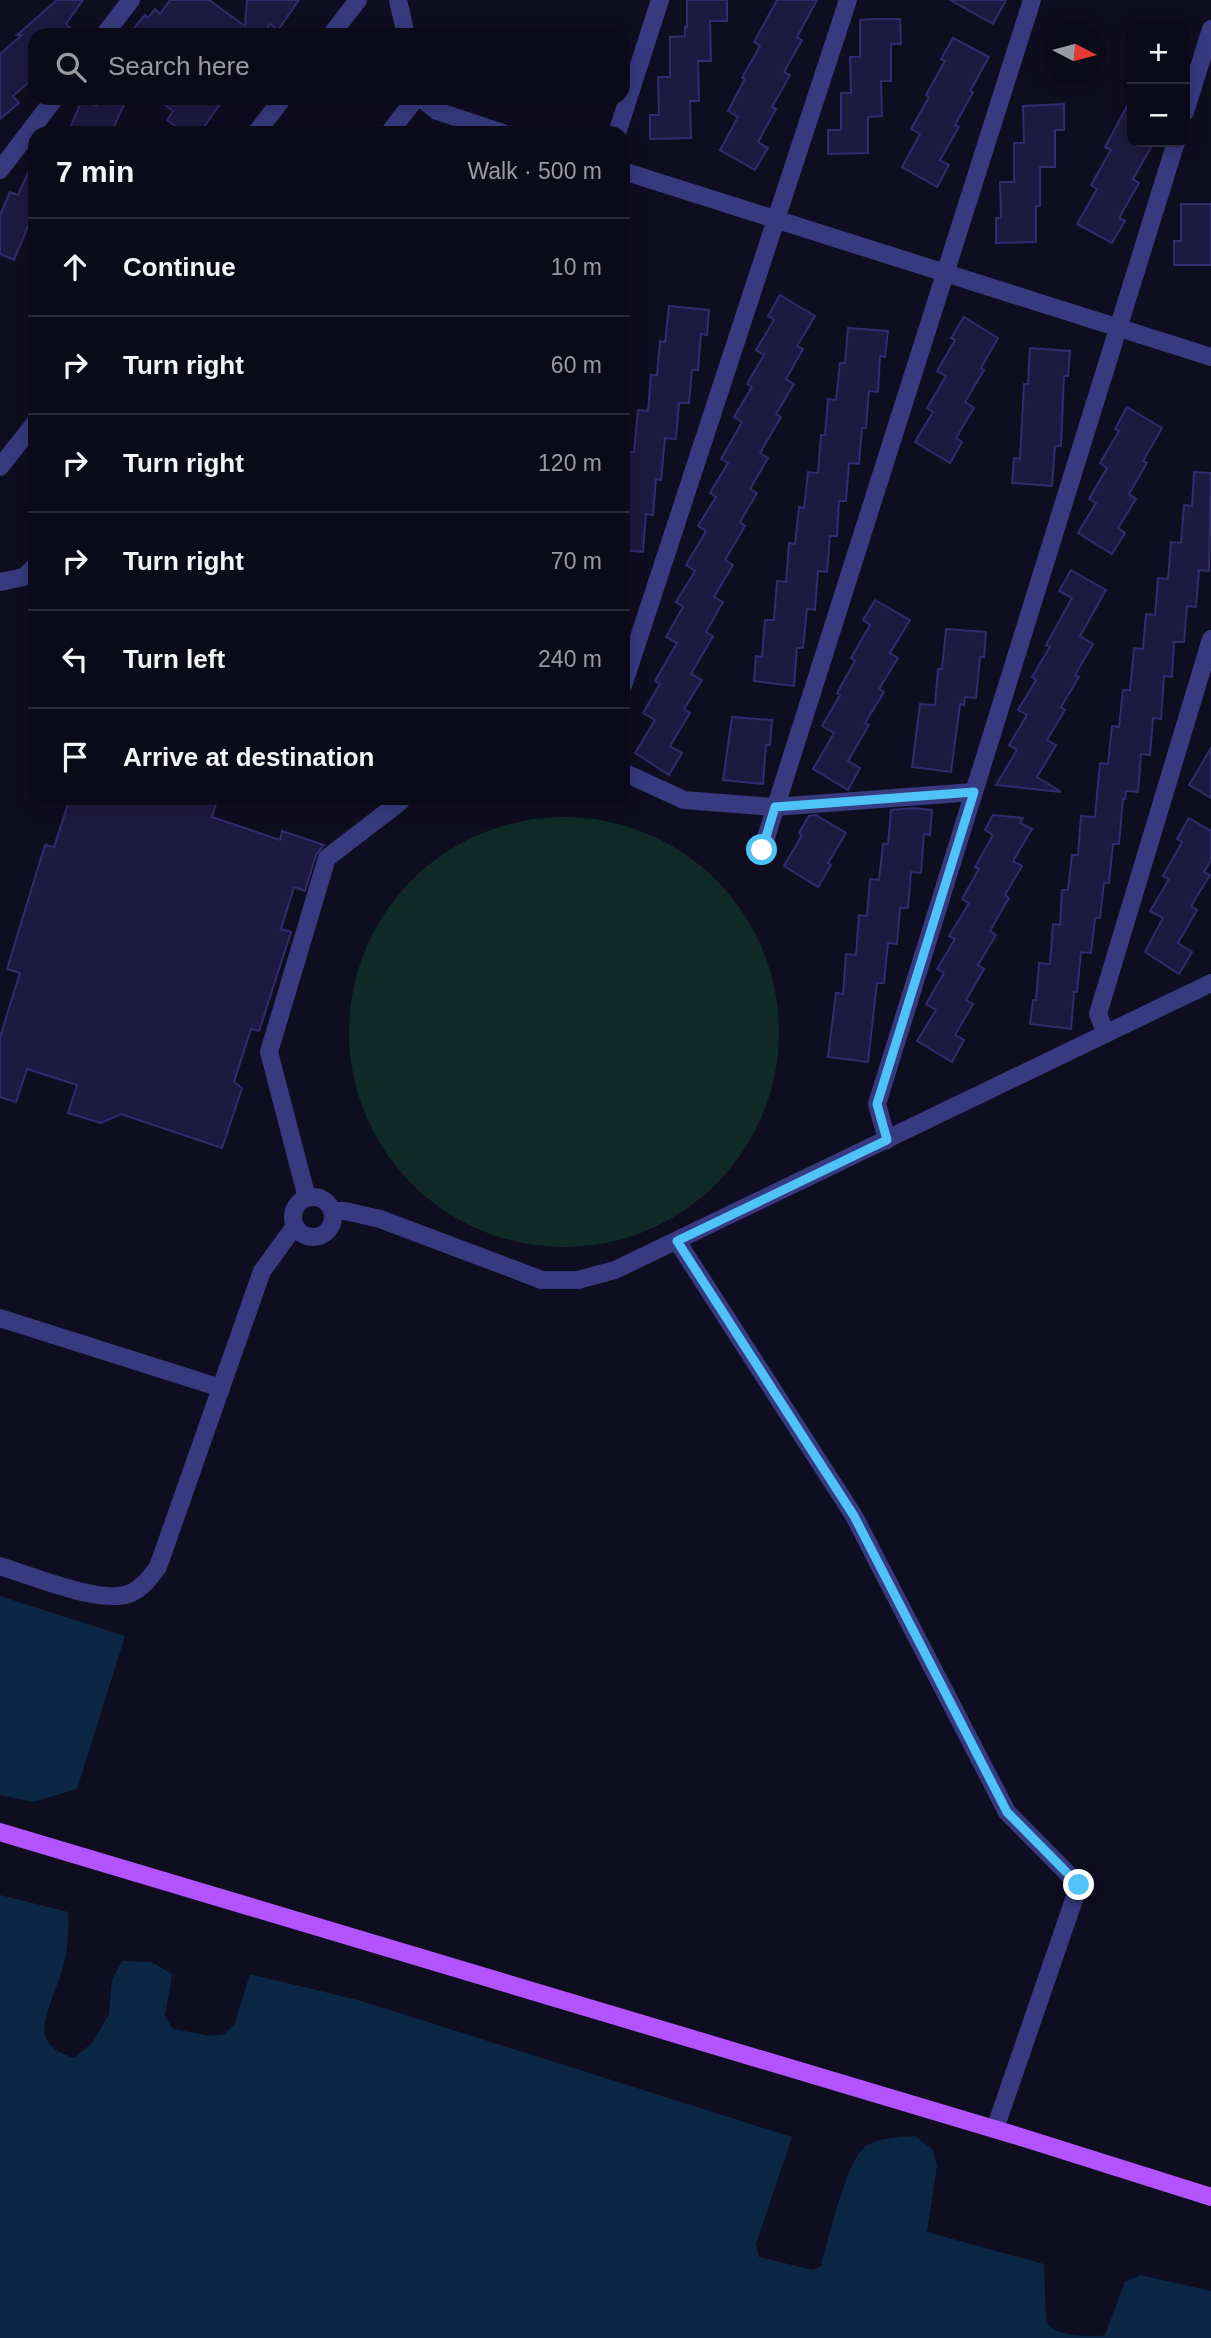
<!DOCTYPE html>
<html lang="en">
<head>
<meta charset="utf-8">
<style>
  :root { --surface:#0b0a18; --page:#191825; --text:#f1f3f6; --muted:#9a9aa2; --line:#2b2b37 }
  body { margin:0; font-family:Helvetica,sans-serif; background:var(--page); color:var(--text) }
  .controls { position:absolute; right:21px; top:21px; display:grid; overflow:hidden; border-radius:14px; box-shadow:0 4px 18px #0003 }
  .controls button { width:63px; height:63px; display:grid; place-items:center; padding:0; border:0; border-bottom:2px solid var(--line); background:var(--surface); color:var(--text); font:35px sans-serif }
  .compass { position:absolute; left:1043px; top:21px; width:63px; height:63px; border-radius:50%; background:var(--surface); box-shadow:0 4px 18px #0003; rotate:96deg }
  .stop { position:absolute; width:21px; height:21px; margin:-16px; border:5px solid #4fc3f7; border-radius:50%; background:#fff }
  .stop.end { background:#4fc3f7; border-color:#fff; box-shadow:0 2px 7px #0008 }
  .list { margin:0; padding:0; list-style:none }
  h2 { display:flex; justify-content:space-between; align-items:center; height:91px; margin:0; padding:0 28px; font-size:30px }
  h2 small { font-size:23px; font-weight:400; color:var(--muted) }
  .list li { display:grid; grid-template-columns:46px 1fr auto; gap:21px; align-items:center; box-sizing:border-box; height:98px; padding:0 28px; border-top:2px solid var(--line) }
  .list b { display:block; font-size:26px; white-space:nowrap }
  .list em { font-size:23px; font-style:normal; color:var(--muted) }
  .icon { flex:none; width:38px; height:38px; fill:none; stroke:currentColor; stroke-width:2; stroke-linecap:round; stroke-linejoin:round }
  .map { position:relative; flex:none; width:1211px; height:2338px; overflow:hidden }
  .search { position:absolute; background:var(--surface); box-shadow:0 4px 18px #0003; left:28px; top:28px; width:602px; height:77px; display:flex; align-items:center; gap:18px; box-sizing:border-box; padding:0 24px; border-radius:21px; color:var(--muted); font-size:26px }
  .panel { position:absolute; background:var(--surface); box-shadow:0 4px 18px #0003; left:28px; top:126px; width:602px; height:679px; border-radius:21px }
  .map>svg:first-child { display:block }
</style>
</head>
<body>
<div class="map">
<svg width="1211" height="2338" viewBox="0 0 1211 2338">
  <rect width="100%" height="100%" fill="#0f0d20"/>
  <circle fill="#102a27" cx="564" cy="1032" r="215"/>
  <g fill="#0c2645">
    <path d="M0 1596 125 1636 77 1789 33 1802 0 1795Z"/>
    <path d="M0 1895 68 1912C69 1930 68 1949 63 1967 59 1984 41 2018 45 2035 49 2049 62 2054 74 2058L92 2043 109 2014 112 1980 122 1961 152 1962 172 1974 165 2016 173 2029 211 2036 225 2034 235 2023 250 1974 358 2000 792 2137 756 2244 759 2257 813 2270 821 2266C828 2241 847 2157 867 2145 881 2138 899 2137 915 2136L933 2150 937 2166 927 2232 1044 2264 1046 2317C1048 2323 1047 2324 1052 2328 1060 2335 1095 2338 1105 2335L1125 2282 1140 2275 1211 2291V2338H0Z"/>
  </g>
  <g fill="#1e1941" stroke="#332b6d" stroke-width="2">
    <path d="M57 0H83L66 24 70 28 61 35H35V77L13 96 19 103 0 119V54L22 35H17Z"/>
    <path d="M170 0H209L245 26 247 0H299L278 30 270 24 263 35H128L145 15 148 18 155 9 160 14Z"/>
    <path d="M687 0H727V21H710L711 61H698L699 101H690L691 138 650 139V115H659L658 77H670V37L685 36V27H687Z"/>
    <path d="M777 0H817L797 37 802 40 784 72 790 75 772 107 776 109 758 142 768 148 755 170 720 150 738 117 728 111 745 79 742 78 760 46 754 42Z"/>
    <path d="M950 0H1006L993 24Z"/>
    <path d="M875 19H900L901 44H891V81H881L882 116 868 117V153L828 154V130H841V93H851L850 57H860V20Z"/>
    <path d="M953 38 989 57 970 91 973 92 955 125 959 127 940 160 949 165 937 187 902 167 920 134 911 129 929 97 926 95 945 61 941 59Z"/>
    <path d="M1132 97V142H1154L1133 179 1139 183 1119 218 1125 221 1112 243 1077 224 1097 189 1091 185 1111 150 1105 147Z"/>
    <path d="M99 98H127L111 133H68L82 100 96 106Z"/>
    <path d="M155 98H224L200 133H184L167 120 173 111Z"/>
    <path d="M1064 104V130H1055V167H1040V206H1036V242L996 243V218H1001L1000 182H1014V143H1024L1023 106Z"/>
    <path d="M35 157V229L28 226 14 260 0 254V215L10 192 18 195Z"/>
    <path d="M1181 204H1211V265H1174V241H1181Z"/>
    <path d="M780 295 815 316 797 346 803 349 786 379 794 384 776 414 781 417 760 453 768 458 750 489 757 493 740 522 745 526 725 560 733 565 714 597 723 602 706 632 713 636 691 674 702 680 684 709 690 713 670 746 682 753 669 775 635 753 655 720 643 713 660 684 655 681 677 643 666 637 683 607 676 602 695 571 686 565 706 531 698 526 716 497 710 493 728 463 721 459 742 422 734 417 752 387 747 384 764 355 756 350 774 320 768 316Z"/>
    <path d="M669 306 709 310 707 335 701 334 698 370H692L689 403H679L676 439 665 438 661 480 656 479 653 515 646 514 643 552 623 550V451L634 452 638 410 648 411 651 375H657L660 341 665 342Z"/>
    <path d="M964 317 998 338 981 368 984 370 965 402 974 408 956 438 962 442 950 463 915 442 933 412 927 408 946 376 937 371 955 340 951 338Z"/>
    <path d="M848 328 888 331 885 357 880 356 878 392 869 391 866 428H862L859 464 849 463 846 501H839L837 536H830L827 572 818 571 815 610 807 609 803 648H797L794 686 754 681 756 656 762 657 765 620H774L777 581 786 582 789 543 795 544 799 507 804 508 808 472 818 473 821 435H825L828 399 836 400 840 363H845Z"/>
    <path d="M1030 348 1070 351 1068 376H1064L1061 446H1055L1052 486 1012 483 1014 458 1020 459 1024 384H1028Z"/>
    <path d="M1127 407 1162 428 1143 461 1147 463 1129 494 1136 499 1118 528 1125 533 1112 554 1078 533 1096 503 1089 499 1107 468 1100 463 1119 431 1115 429Z"/>
    <path d="M1194 472 1211 473 1209 571 1199 570 1196 607 1187 606 1184 642H1174L1172 677 1164 676 1161 719 1153 718 1150 755 1141 754 1138 792 1126 791 1125 799H1123L1119 844H1113L1109 883H1104L1100 918H1095L1091 953 1081 952 1077 992H1074L1071 1029 1030 1024 1033 1000H1036L1039 963 1050 964 1053 924 1060 925 1062 890H1068L1072 855H1078L1081 816 1095 817 1100 763 1108 764 1112 726 1119 727 1123 690H1130L1134 648 1143 649 1146 614 1155 615 1158 578 1168 579 1171 542 1181 543 1184 505 1192 506Z"/>
    <path d="M1071 570 1106 590 1080 636 1093 644 1075 675 1079 677 1061 707 1065 710 1047 740 1056 745 1037 777 1061 792 996 785 1017 750 1009 745 1027 715 1018 710 1036 680 1032 677 1050 647 1046 645 1072 598 1059 591Z"/>
    <path d="M875 600 910 620 890 653 898 658 879 689 884 692 865 723 869 725 848 761 860 768 848 790 813 769 834 733 822 726 840 695 837 693 855 661 851 658 870 625 863 620Z"/>
    <path d="M946 629 986 632 984 657H980L976 698 965 697 964 705 960 704 951 772 912 767 920 704 935 705 938 669H942Z"/>
    <path d="M732 717 772 720 770 745H766L763 784 723 780Z"/>
    <path d="M1211 748V798L1189 785Z"/>
    <path d="M70 798H218L212 817 280 840 282 831 324 845 316 855 305 891 294 887 281 929 291 932 259 1031 251 1029 234 1082 242 1088 222 1148 121 1114 101 1123 68 1113 77 1085 27 1069 16 1102 0 1097V1037L20 973 7 969 45 845 54 847Z"/>
    <path d="M913 808 932 810 930 835 924 834 921 873 911 872 908 908H900L897 944 888 943 884 983H877L868 1062 828 1057 836 993 843 994 846 954 856 955 859 915 867 916 870 879 879 880 883 844H888L891 810Z"/>
    <path d="M816 815 846 833 828 863 831 865 818 887 784 866 802 835 799 833 809 816Z"/>
    <path d="M993 815 1023 818 1020 823 1032 829 1013 861 1022 866 1005 895 1009 898 990 931 996 935 978 965 984 969 966 1000 973 1004 955 1035 964 1040 952 1062 917 1041 936 1010 926 1004 944 973 937 969 955 939 949 936 969 903 962 899 979 869 975 867 993 835 985 830Z"/>
    <path d="M1189 818 1211 831V860L1204 872 1210 875 1191 906 1197 910 1178 943 1192 952 1179 974 1145 952 1163 918 1150 911 1169 879 1163 876 1182 842 1177 839Z"/>
  </g>
  <g fill="none" stroke-linecap="round" stroke-linejoin="round">
    <g stroke="#373a7f" stroke-width="18">
      <path d="M398 0 406 35"/>
      <path d="M104 35 131 0"/>
      <path d="M331 35 358 0"/>
      <path d="M421 98 437 111 503 133"/>
      <path d="M1185 112 1211 29"/>
      <path d="M256 133 283 98"/>
      <path d="M389 133 416 98"/>
      <path d="M617 133 660 0"/>
      <path d="M0 170 55 98"/>
      <path d="M623 171 1211 357"/>
      <path d="M0 467 35 423"/>
      <path d="M0 582 24 577 35 566"/>
      <path d="M623 686 848 0"/>
      <path d="M623 772 684 800 775 807 973 792"/>
      <path d="M762 850 1032 0"/>
      <path d="M1106 1034 1098 1014 1211 639"/>
      <path d="M887 1140 877 1104 1176 142"/>
      <circle cx="313" cy="1217" r="20"/>
      <path d="M307 1198 269 1052 327 858 401 801 402 798"/>
      <path d="M332 1211H345L380 1219 542 1280H578L615 1270 1211 983"/>
      <path d="M677 1241 854 1516 1007 1812 1079 1885 995 2129"/>
      <path d="M0 1318 221 1388"/>
      <path d="M0 1566C30 1575 103 1606 131 1593 143 1587 150 1578 158 1567L262 1271 295 1226"/>
    </g>
    <path stroke="#b253ff" stroke-width="18" d="M0 1832 1024 2138 1211 2197"/>
  </g>
  <g fill="none" stroke-linecap="round" stroke-linejoin="round">
    <path stroke="#4fc3f7" stroke-width="9" d="M762 850 775 807 974 792 877 1104 887 1140 677 1241 854 1516 1007 1812 1079 1885"/>
  </g>
</svg>
<div class="controls">
<button>+</button>
<button>−</button>
</div>
<svg class="compass" viewBox="-18 -18 36 36"><path d="M0-13l5 13h-10z" fill="#e53935"/><path d="M0 13l5-13h-10z" fill="#9a9aa2"/></svg>
<div class="stop" style="left:762px;top:850px"></div>
<div class="stop end" style="left:1079px;top:1885px"></div>
<div class="search"><svg class="icon" aria-label="search" viewBox="0 0 24 24"><circle cx="10" cy="10" r="6"/><path d="M15 15l6 6"/></svg>Search here</div>
<section class="panel">
<h2>7 min<small>Walk · 500 m</small></h2>
<ul class="list">
<li><svg class="icon" aria-label="ahead" viewBox="0 0 24 24"><path d="M12 20V5M6 11l6-6 6 6"/></svg><div><b>Continue</b></div><em>10 m</em></li>
<li><svg class="icon" aria-label="right" viewBox="0 0 24 24"><path d="M7 20v-9h11M14 6l5 5-5 5"/></svg><div><b>Turn right</b></div><em>60 m</em></li>
<li><svg class="icon" aria-label="right" viewBox="0 0 24 24"><path d="M7 20v-9h11M14 6l5 5-5 5"/></svg><div><b>Turn right</b></div><em>120 m</em></li>
<li><svg class="icon" aria-label="right" viewBox="0 0 24 24"><path d="M7 20v-9h11M14 6l5 5-5 5"/></svg><div><b>Turn right</b></div><em>70 m</em></li>
<li><svg class="icon" aria-label="left" viewBox="0 0 24 24"><path d="M17 20v-9H6M10 6l-5 5 5 5"/></svg><div><b>Turn left</b></div><em>240 m</em></li>
<li><svg class="icon" aria-label="arrive" viewBox="0 0 24 24"><path d="M6 21V4h12l-3 4 3 4H6"/></svg><div><b>Arrive at destination</b></div></li>
</ul>
</section>
</div>
</body>
</html>
